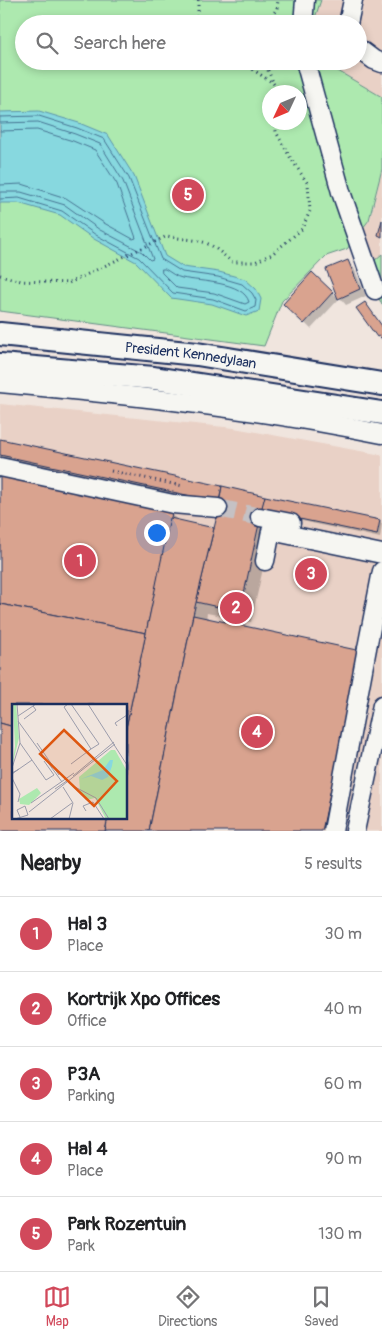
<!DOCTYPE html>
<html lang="en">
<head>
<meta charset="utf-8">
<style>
  :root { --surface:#fff; --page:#f2f2f2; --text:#202124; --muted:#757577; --line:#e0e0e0; --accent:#d1495b }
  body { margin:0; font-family:Pangolin,sans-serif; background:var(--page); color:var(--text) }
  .compass { position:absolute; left:262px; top:85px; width:45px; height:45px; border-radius:50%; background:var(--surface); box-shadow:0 2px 8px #0003; rotate:226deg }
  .you { position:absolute; left:156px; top:532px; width:18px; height:18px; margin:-12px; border:4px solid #fff; border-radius:50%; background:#1a73e8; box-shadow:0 0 0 8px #1a73e833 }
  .badge { display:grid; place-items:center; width:32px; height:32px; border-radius:50%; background:var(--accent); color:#fff; font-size:16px; font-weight:700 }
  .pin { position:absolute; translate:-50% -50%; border:2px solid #fff; box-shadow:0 1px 5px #0006 }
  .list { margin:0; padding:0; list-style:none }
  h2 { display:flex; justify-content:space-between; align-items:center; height:65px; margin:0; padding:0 20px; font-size:21px }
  h2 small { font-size:16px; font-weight:400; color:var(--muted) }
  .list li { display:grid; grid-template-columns:32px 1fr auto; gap:15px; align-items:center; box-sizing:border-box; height:75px; padding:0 20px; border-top:1px solid var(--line) }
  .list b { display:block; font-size:19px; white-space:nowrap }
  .list p { margin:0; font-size:16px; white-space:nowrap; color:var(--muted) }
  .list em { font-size:16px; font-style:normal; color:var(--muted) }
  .icon { flex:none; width:28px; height:28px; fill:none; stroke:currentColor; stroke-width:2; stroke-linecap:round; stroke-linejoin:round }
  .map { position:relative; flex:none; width:382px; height:831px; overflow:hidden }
  .search { position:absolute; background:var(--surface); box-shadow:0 2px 8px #0003; left:15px; right:15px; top:15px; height:55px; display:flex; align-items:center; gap:12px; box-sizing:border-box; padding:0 18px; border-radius:28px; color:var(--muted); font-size:19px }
  .sheet { height:440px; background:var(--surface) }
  nav { display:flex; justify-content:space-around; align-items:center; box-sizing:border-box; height:70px; border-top:1px solid var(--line); background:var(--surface); font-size:14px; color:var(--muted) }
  nav a { display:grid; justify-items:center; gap:2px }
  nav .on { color:var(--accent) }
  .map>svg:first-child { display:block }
</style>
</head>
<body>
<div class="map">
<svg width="382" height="831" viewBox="0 0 382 831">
  <rect width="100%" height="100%" fill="#f0e5de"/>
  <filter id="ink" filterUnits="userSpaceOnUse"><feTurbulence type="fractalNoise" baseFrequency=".02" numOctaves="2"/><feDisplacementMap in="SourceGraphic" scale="10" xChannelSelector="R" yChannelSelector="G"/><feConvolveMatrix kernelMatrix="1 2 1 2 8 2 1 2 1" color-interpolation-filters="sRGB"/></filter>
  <g filter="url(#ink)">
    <g fill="#e9d1c6" fill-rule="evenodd">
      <path d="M321 0H382V97L321 61H358V24H313Z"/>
      <path d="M382 169V254L375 260 362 229 370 220Z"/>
      <path d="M0 404 234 428 382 455V831H0ZM14 705H126V817H14Z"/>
    </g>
    <g fill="#ade9af" stroke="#648c86" fill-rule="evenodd">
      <path d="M0 0H321L313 24H24V61H321L382 97V169L369 220 347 249 326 256 282 301 264 346 0 311ZM270 92H300V122H270Z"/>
      <path d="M382 254V305L375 290 367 267Z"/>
    </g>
    <path fill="#87d8df" stroke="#5c94ab" d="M39 111 79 123 108 135 134 176 165 256 183 267 219 272 245 279 256 289 261 299 259 311 246 316 212 304 171 298 136 262 94 239 60 215 18 203H0V112Z"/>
    <g fill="#0003" fill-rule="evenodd">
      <path d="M347 262 354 268 366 296 346 305 340 298Z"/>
      <path d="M313 273 339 299 311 329 285 304Z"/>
      <path d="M0 441 380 521 382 524 380 538 275 515 251 622 207 613 206 619 360 652 336 831H0V477L171 514 178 521 215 529 220 504 0 457ZM14 705H126V817H14Z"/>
    </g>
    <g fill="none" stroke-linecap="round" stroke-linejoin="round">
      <g stroke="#467392" stroke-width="1">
        <path d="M0 117 39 116 77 128 104 139 129 178 161 259 182 272 218 277 242 284 252 293 256 300 255 307 246 311 213 299 173 293 139 258 96 235 62 211 19 198 0 199"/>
        <path d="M0 123 38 122 75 134 100 144 123 181 153 259 150 260 142 252 100 230 65 205 21 192H0"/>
        <path d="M0 131 37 130 73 141 95 150 117 184 136 238 133 239 104 223 66 198 22 184 0 185"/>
        <path d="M162 269H165C170 272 176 277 182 278 200 282 243 281 249 302L245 304 214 293 177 288 162 273Z"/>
      </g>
    </g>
    <g fill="#d9a38f" stroke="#1b2f5e">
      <path d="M382 220V237L378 235Z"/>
      <path d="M348 260 360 289 338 299 326 269Z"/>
      <path d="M312 272 333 292 304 324 283 304Z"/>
      <path d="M365 302 382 326V339L379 336 377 337 356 308Z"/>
      <path d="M0 439 222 486 219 502 0 455Z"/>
      <path d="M0 476 172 513 146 633 0 604Z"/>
      <path d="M222 486 265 496 240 612 196 602 217 516Z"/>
      <path d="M265 496 380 520 377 535 261 511Z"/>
      <path d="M170 518 214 528 193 615 149 831H105L108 817H126V728Z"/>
      <path d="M0 604 146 633 126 728V705H14V727L0 723Z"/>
      <path d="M193 615 361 651 322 831H149Z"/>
      <path d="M0 723 14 727V817H108L105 831H0Z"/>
    </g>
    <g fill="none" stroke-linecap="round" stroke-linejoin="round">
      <path stroke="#c5c1c4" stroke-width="18" stroke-dasharray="18 9" stroke-linecap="butt" d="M218 508 260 517"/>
      <defs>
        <g id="minor">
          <path d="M303 24 305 0"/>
          <path d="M348 24 353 0"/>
          <path d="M358 48 374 60 382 63"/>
          <path d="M305 61 341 192 375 290"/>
          <path d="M0 383C129 395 255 408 382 434"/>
          <path d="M0 467 173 504 218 508"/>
          <path d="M260 517 291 523"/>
          <path d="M265 561 271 531 382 554"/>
          <path d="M367 648 382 571"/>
          <path d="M355 831 382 705"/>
        </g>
        <g id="major">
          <path id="s1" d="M0 334 197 354 382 384"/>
          <path d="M0 365 154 378 382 413"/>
        </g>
      </defs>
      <use href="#minor" stroke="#1b2f5e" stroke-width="21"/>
      <use href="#major" stroke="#1b2f5e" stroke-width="26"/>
      <g stroke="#1b2f5e" stroke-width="3" stroke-dasharray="1 4" stroke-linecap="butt">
        <path d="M198 0V19L202 24"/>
        <path d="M265 24 277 9 278 0"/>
        <path d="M240 61 273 83 280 92"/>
        <path d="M264 61 273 82"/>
        <path d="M0 275 21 281 69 283 167 236C179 239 192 239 203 242 214 245 223 255 232 262H255L272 254 302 229 310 211 308 184 290 157 276 132 275 122"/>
        <path d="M111 471 183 486"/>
      </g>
      <use href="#minor" stroke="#f6f6f2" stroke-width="18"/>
      <use href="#major" stroke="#f6f6f2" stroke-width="22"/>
      <defs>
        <path id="minor-bridge" d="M333 831 367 648"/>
      </defs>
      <use href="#minor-bridge" stroke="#1b2f5e" stroke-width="21" stroke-linecap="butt"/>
      <use href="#minor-bridge" stroke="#f6f6f2" stroke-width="18"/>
    </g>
  </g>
  <g text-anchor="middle" stroke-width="4" stroke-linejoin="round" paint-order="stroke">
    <g font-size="14" fill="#1b2f5e" stroke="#f6f6f2">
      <text dy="5" stroke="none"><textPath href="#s1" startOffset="192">President Kennedylaan</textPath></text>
    </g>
  </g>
  <g transform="translate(12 704)">
    <rect width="115" height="115" fill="#f0e5de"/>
    <path d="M1 0H4L7 34 0 62 3 42ZM99 46H103L115 67V115H94L83 94 74 96 68 87 67 73ZM25 84 29 89 17 101 8 100 7 95Z" fill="#ade9af"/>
    <path d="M98 56H101L100 62 96 73 90 76 79 72 69 75 91 66Z" fill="#87d8df"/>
    <path fill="none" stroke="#9b9cab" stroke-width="1" d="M56 0 52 3 79 45 87 40 59 0M76 0 115 61M6 12 24 0M12 15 24 6 21 2M6 17 50 78M105 22 103 19 115 11M8 39 34 76 42 71 32 57M25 39 47 71M59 60 79 45M0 64 8 39 5 0M7 65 20 56M0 69 7 65 0 70M61 72 102 38M0 74 8 90 6 98M51 83 61 99 57 115M63 83 84 94 97 115M43 85 56 76M19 99 62 69M74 107 71 102 81 98 92 115M17 108 103 40M3 115 16 111 13 102 5 106 8 113M38 115 60 99"/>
    <path fill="#de5710" fill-opacity="0.15" stroke="#de5710" stroke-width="2.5" d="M52 26 105 77 82 102 28 50Z"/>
    <rect width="115" height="115" fill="none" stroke="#1b2f5e" stroke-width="2.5"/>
  </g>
</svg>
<svg class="compass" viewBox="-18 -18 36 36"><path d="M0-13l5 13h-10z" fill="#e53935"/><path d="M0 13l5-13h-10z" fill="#757577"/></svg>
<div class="you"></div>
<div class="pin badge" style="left:80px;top:561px">1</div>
<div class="pin badge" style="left:236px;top:608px">2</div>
<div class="pin badge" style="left:311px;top:574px">3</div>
<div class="pin badge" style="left:257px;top:732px">4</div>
<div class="pin badge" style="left:188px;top:195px">5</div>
<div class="search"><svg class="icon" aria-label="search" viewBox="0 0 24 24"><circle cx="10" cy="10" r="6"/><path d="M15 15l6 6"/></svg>Search here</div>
</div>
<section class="sheet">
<h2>Nearby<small>5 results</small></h2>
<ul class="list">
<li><span class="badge">1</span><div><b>Hal 3</b><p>Place</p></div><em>30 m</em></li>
<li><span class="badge">2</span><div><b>Kortrijk Xpo Offices</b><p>Office</p></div><em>40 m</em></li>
<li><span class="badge">3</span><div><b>P3A</b><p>Parking</p></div><em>60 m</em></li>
<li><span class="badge">4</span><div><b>Hal 4</b><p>Place</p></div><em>90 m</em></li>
<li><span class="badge">5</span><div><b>Park Rozentuin</b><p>Park</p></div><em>130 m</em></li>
</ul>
</section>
<nav>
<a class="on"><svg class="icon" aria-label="map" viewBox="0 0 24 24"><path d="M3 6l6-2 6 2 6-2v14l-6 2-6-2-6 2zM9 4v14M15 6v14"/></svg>Map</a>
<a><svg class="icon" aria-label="directions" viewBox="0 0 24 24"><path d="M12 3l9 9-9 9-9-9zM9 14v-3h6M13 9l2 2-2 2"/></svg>Directions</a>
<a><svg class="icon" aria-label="saved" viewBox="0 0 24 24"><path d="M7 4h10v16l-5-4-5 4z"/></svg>Saved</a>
</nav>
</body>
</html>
